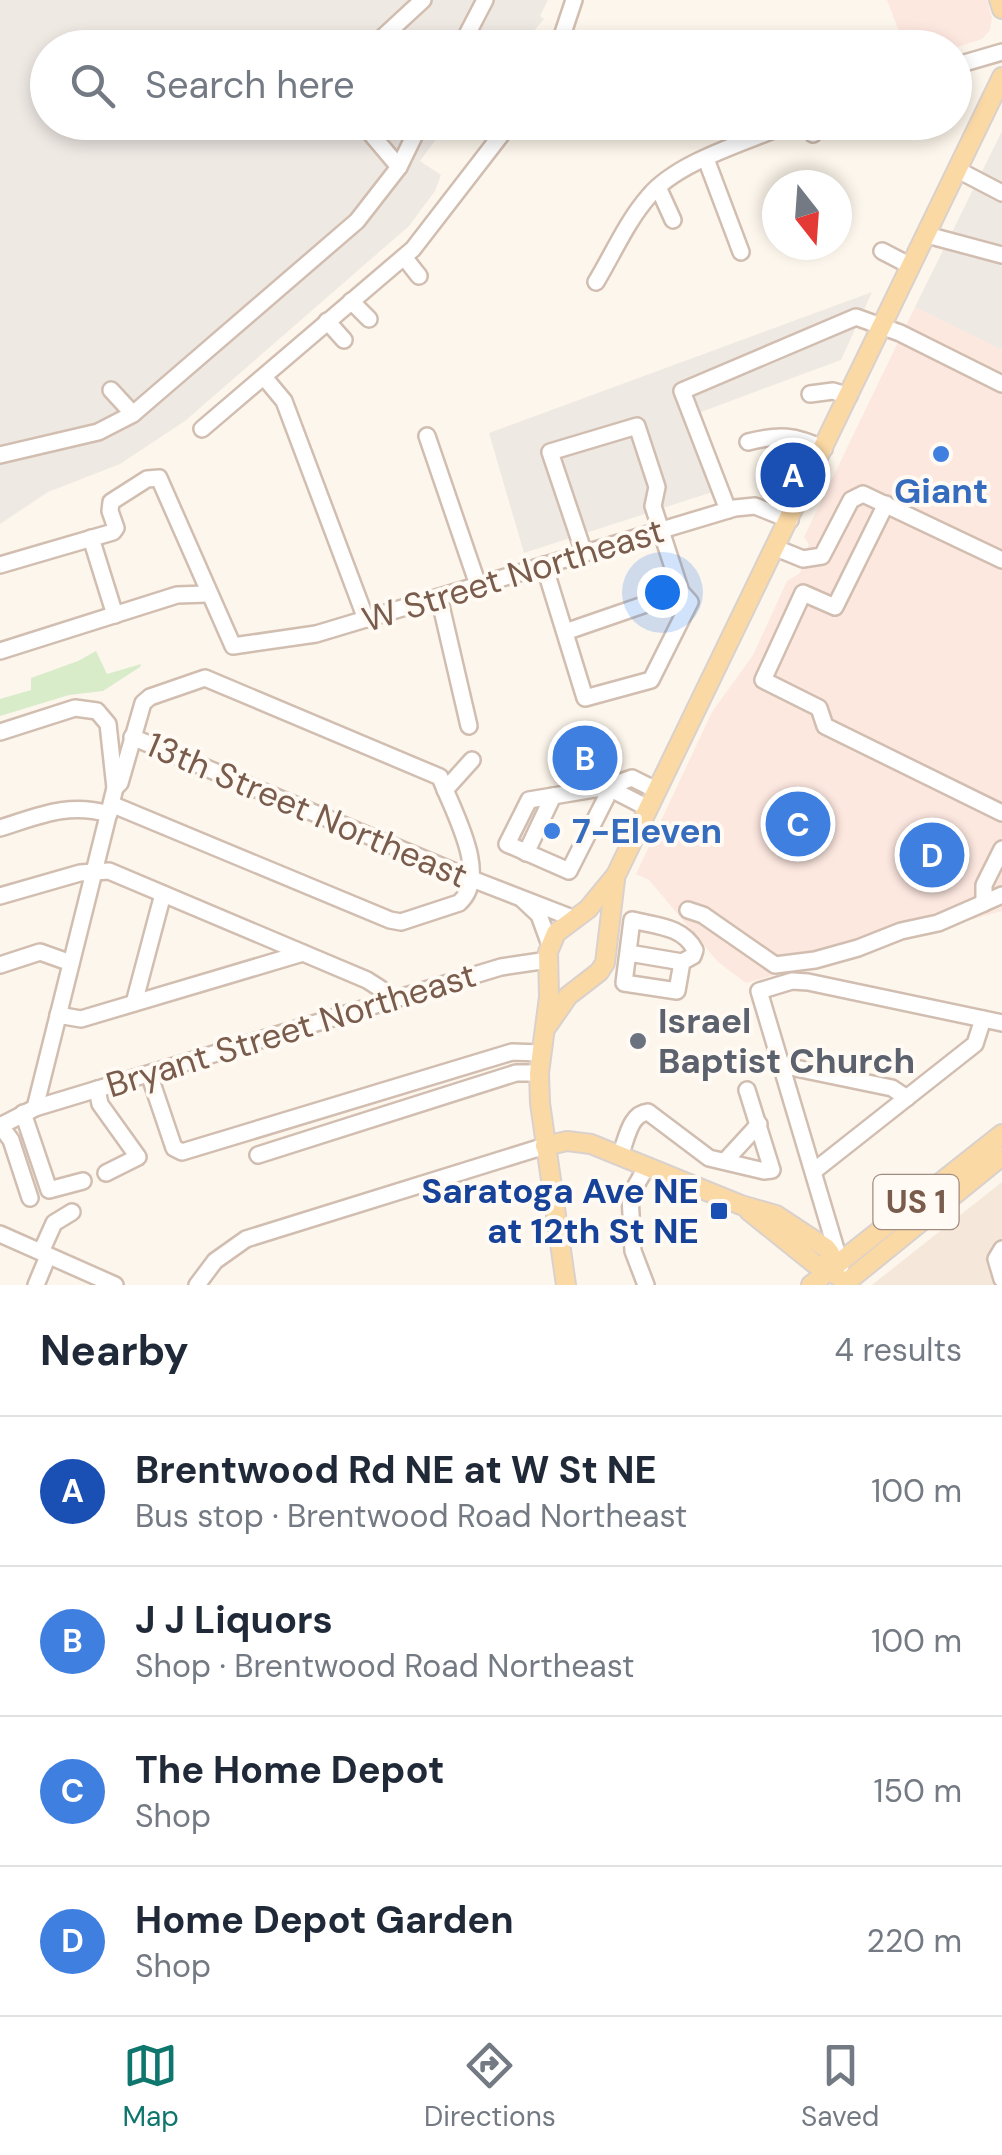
<!DOCTYPE html>
<html lang="en">
<head>
<meta charset="utf-8">
<style>
  :root { --surface:#fff; --page:#f2f2f3; --text:#1f2937; --muted:#747a83; --line:#e0e1e3; --accent:#0f766e }
  body { margin:0; font-family:"DM Sans",sans-serif; background:var(--page); color:var(--text) }
  .compass { position:absolute; left:762px; top:170px; width:90px; height:90px; border-radius:50%; background:var(--surface); box-shadow:0 5px 15px #0003; rotate:163deg }
  .you { position:absolute; left:662px; top:592px; width:35px; height:35px; margin:-25px; border:8px solid #fff; border-radius:50%; background:#1a73e8; box-shadow:0 0 0 15px #1a73e833 }
  .badge { display:grid; place-items:center; width:65px; height:65px; border-radius:50%; background:var(--accent); color:#fff; font-size:32px; font-weight:700 }
  .pin { position:absolute; translate:-50% -50%; border:5px solid #fff; box-shadow:0 2px 10px #0006 }
  .list { margin:0; padding:0; list-style:none }
  h2 { display:flex; justify-content:space-between; align-items:center; height:130px; margin:0; padding:0 40px; font-size:42px }
  h2 small { font-size:32px; font-weight:400; color:var(--muted) }
  .list li { display:grid; grid-template-columns:65px 1fr auto; gap:30px; align-items:center; box-sizing:border-box; height:150px; padding:0 40px; border-top:2px solid var(--line) }
  .list b { display:block; font-size:38px; white-space:nowrap }
  .list p { margin:0; font-size:32px; white-space:nowrap; color:var(--muted) }
  .list em { font-size:32px; font-style:normal; color:var(--muted) }
  .icon { flex:none; width:55px; height:55px; fill:none; stroke:currentColor; stroke-width:2; stroke-linecap:round; stroke-linejoin:round }
  .map { position:relative; flex:none; width:1002px; height:1285px; overflow:hidden }
  .search { position:absolute; background:var(--surface); box-shadow:0 5px 15px #0003; left:30px; right:30px; top:30px; height:110px; display:flex; align-items:center; gap:25px; box-sizing:border-box; padding:0 35px; border-radius:55px; color:var(--muted); font-size:38px }
  .sheet { height:730px; background:var(--surface) }
  nav { display:flex; justify-content:space-around; align-items:center; box-sizing:border-box; height:140px; border-top:2px solid var(--line); background:var(--surface); font-size:28px; color:var(--muted) }
  nav a { display:grid; justify-items:center; gap:5px }
  nav .on { color:var(--accent) }
  .map>svg:first-child { display:block }
</style>
</head>
<body>
<div class="map">
<svg width="1002" height="1285" viewBox="0 0 1002 1285">
  <rect width="100%" height="100%" fill="#fdf6ec"/>
  <path fill="#f5e8da" d="M1002 1182V1285H872Z"/>
  <g fill="#fde8e0">
    <path d="M887 0H987L992 18 990 30 982 39 955 48 905 47Z"/>
    <path d="M915 307 1002 349V911L746 983 718 962 649 880 636 874 712 712 753 655 787 581 800 573 809 544 804 537Z"/>
  </g>
  <g fill="#efe9e4">
    <path d="M0 0H548L540 16 544 19 520 47 48 48V122L448 123 420 161 441 175 435 191 409 226 185 421 120 464 48 492 0 524Z"/>
    <path d="M1002 131V350L915 307Z"/>
    <path d="M872 292 841 360 701 412 728 487 524 553 489 433Z"/>
  </g>
  <path fill="#d8ecc9" d="M96 651 107 674 141 664 140 667 103 691 69 695 0 716V699L31 690V678L78 661Z"/>
  <g fill="none" stroke-linecap="round" stroke-linejoin="round">
    <defs>
      <g id="minor">
        <path d="M371 48 423 0"/>
        <path d="M460 48 485 0"/>
        <path d="M558 48 574 0"/>
        <path d="M954 66 1002 52"/>
        <path d="M361 122 399 167"/>
        <path d="M807 122 813 134"/>
        <path d="M706 159 741 252"/>
        <path d="M958 170 1002 193"/>
        <path d="M658 187 673 220"/>
        <path d="M927 235 1002 255"/>
        <path d="M882 251 911 266"/>
        <path d="M404 257 419 276"/>
        <path d="M596 282C613 254 627 221 649 196 679 160 751 141 793 122"/>
        <path d="M351 301 369 319"/>
        <path d="M327 321 344 340"/>
        <path d="M264 377 284 401 366 619"/>
        <path d="M111 390 133 414"/>
        <path d="M810 394 833 391 849 396"/>
        <path d="M202 429 413 249 511 122"/>
        <path d="M427 436 478 585"/>
        <path d="M748 442C779 434 795 435 824 449"/>
        <path d="M0 455 98 432 133 414 357 221 399 167 421 122"/>
        <path d="M886 504 835 607 803 593 763 680 819 708 825 726 1002 813"/>
        <path d="M728 510 682 391 856 317 900 333 1002 384"/>
        <path d="M91 538 115 615"/>
        <path d="M776 548 803 559 822 556 851 500 863 494 1002 560"/>
        <path d="M0 565 113 532 116 528 110 511 111 502 147 479 159 478 233 646 316 634 735 508 755 506 790 520"/>
        <path d="M544 565 585 698 651 680 690 602 681 592 653 506 657 487 637 426 550 452 584 553"/>
        <path d="M439 597 469 726"/>
        <path d="M565 632 681 592"/>
        <path d="M0 651 177 595 207 594"/>
        <path d="M0 732 75 708 97 711 108 724 115 788"/>
        <path d="M132 737 472 879 575 919"/>
        <path d="M445 790 472 760"/>
        <path d="M648 808 607 787 606 798 569 871 507 844 529 800 607 787 632 778 656 790"/>
        <path d="M0 828C39 816 68 802 109 814"/>
        <path d="M1002 849 984 885V903L1002 895"/>
        <path d="M526 853 553 796"/>
        <path d="M0 896 80 873 109 871 367 980 381 989 388 1001"/>
        <path d="M523 900 539 915 550 945"/>
        <path d="M688 910 703 915 775 965 815 960 858 948 901 931 938 923 984 903"/>
        <path d="M629 953 682 962 677 991 624 983 632 920C656 926 683 926 695 950L693 956 682 962"/>
        <path d="M0 965 40 952 71 963"/>
        <path d="M134 1003 163 894"/>
        <path d="M58 1015 81 1019 303 953"/>
        <path d="M781 1065 892 1088 907 1098"/>
        <path d="M149 1074 174 1148 182 1152 512 1052 541 1053"/>
        <path d="M97 1089 100 1104 138 1157 106 1173"/>
        <path d="M35 1108 115 788 120 783 143 703 150 697 205 678 440 777C452 810 491 875 459 903L401 922 390 920 111 804"/>
        <path d="M23 1113 49 1190 83 1181"/>
        <path d="M0 1125 11 1140 30 1198"/>
        <path d="M0 1126 35 1108 501 967 548 960"/>
        <path d="M258 1155 516 1073H539"/>
        <path d="M620 1155C627 1140 629 1114 648 1112L709 1158 764 1171 772 1170 747 1090"/>
        <path d="M725 1161 759 1124"/>
        <path d="M814 1171 975 1044 983 1019"/>
        <path d="M0 1234 115 1285"/>
        <path d="M1002 1249 996 1259 1002 1279"/>
        <path d="M41 1252 54 1223 72 1212"/>
        <path d="M841 1266 759 991 792 981 808 982 1002 1023"/>
        <path d="M36 1285 48 1256"/>
        <path d="M197 1285 215 1261 246 1239 545 1146"/>
        <path d="M646 1285 633 1251 630 1196 647 1166"/>
      </g>
      <g id="major">
        <path d="M999 0 1002 9"/>
        <path d="M548 1025 568 996 599 972 605 963 615 880"/>
        <path d="M545 1146 567 1141 591 1144 741 1205 776 1215 826 1248 830 1253 831 1269"/>
        <path d="M749 1211 815 1264 831 1269 836 1275"/>
        <path d="M566 1285 540 1103 539 1073 549 997 548 952 556 933 588 909 616 875 1002 77"/>
        <path d="M811 1285 1002 1134"/>
        <path d="M843 1285 1002 1156"/>
      </g>
    </defs>
    <use href="#minor" stroke="#d1beb0" stroke-width="20"/>
    <use href="#major" stroke="#dad1cd" stroke-width="22"/>
    <use href="#minor" stroke="#fff" stroke-width="15"/>
    <use href="#major" stroke="#fbd9a5" stroke-width="18"/>
  </g>
  <g fill="#3f7fe0" stroke="#fffaf3" stroke-width="4">
    <circle cx="941" cy="454" r="10"/>
    <circle cx="552" cy="831" r="10"/>
  </g>
  <circle fill="#6b7280" stroke="#fffaf3" stroke-width="4" cx="638" cy="1041" r="10"/>
  <rect fill="#1a4fb4" stroke="#fffaf3" stroke-width="4" x="709" y="1201" width="20" height="20" rx="5"/>
  <g text-anchor="middle" stroke-width="8" stroke-linejoin="round" paint-order="stroke">
    <rect fill="#fffaf3" stroke="#a28b7f" stroke-width="2.5" x="873.5" y="1175" width="85" height="54" rx="8"/>
    <g font-size="32" font-weight="bold" fill="#7a5c4d">
      <text x="916" y="1213">US 1</text>
    </g>
    <g font-size="35" font-weight="bold" fill="#366cbe" stroke="#fffaf3">
      <text x="941" y="503">Giant</text>
      <text x="572" y="843" text-anchor="start">7-Eleven</text>
    </g>
    <g font-size="35" fill="#7a5c4d" stroke="#fffaf3">
      <text transform="translate(513 575) rotate(-17)" y="12">W Street Northeast</text>
      <text transform="translate(307 810) rotate(23)" y="12">13th Street Northeast</text>
      <text transform="translate(291 1030) rotate(-17)" y="12">Bryant Street Northeast</text>
    </g>
    <g font-size="35" font-weight="bold" fill="#5b616d" stroke="#fffaf3" text-anchor="start">
      <text x="658" y="1033">Israel<tspan x="658" dy="40">Baptist Church</tspan></text>
    </g>
    <g font-size="35" font-weight="bold" fill="#164399" stroke="#fffaf3" text-anchor="end">
      <text x="699" y="1203">Saratoga Ave NE<tspan x="699" dy="40">at 12th St NE</tspan></text>
    </g>
  </g>
</svg>
<svg class="compass" viewBox="-18 -18 36 36"><path d="M0-13l5 13h-10z" fill="#e53935"/><path d="M0 13l5-13h-10z" fill="#747a83"/></svg>
<div class="you"></div>
<div class="pin badge" style="left:793px;top:475px;background:#1a4fb4">A</div>
<div class="pin badge" style="left:585px;top:758px;background:#3f7fe0">B</div>
<div class="pin badge" style="left:798px;top:824px;background:#3f7fe0">C</div>
<div class="pin badge" style="left:932px;top:855px;background:#3f7fe0">D</div>
<div class="search"><svg class="icon" aria-label="search" viewBox="0 0 24 24"><circle cx="10" cy="10" r="6"/><path d="M15 15l6 6"/></svg>Search here</div>
</div>
<section class="sheet">
<h2>Nearby<small>4 results</small></h2>
<ul class="list">
<li><span class="badge" style="background:#1a4fb4">A</span><div><b>Brentwood Rd NE at W St NE</b><p>Bus stop · Brentwood Road Northeast</p></div><em>100 m</em></li>
<li><span class="badge" style="background:#3f7fe0">B</span><div><b>J J Liquors</b><p>Shop · Brentwood Road Northeast</p></div><em>100 m</em></li>
<li><span class="badge" style="background:#3f7fe0">C</span><div><b>The Home Depot</b><p>Shop</p></div><em>150 m</em></li>
<li><span class="badge" style="background:#3f7fe0">D</span><div><b>Home Depot Garden</b><p>Shop</p></div><em>220 m</em></li>
</ul>
</section>
<nav>
<a class="on"><svg class="icon" aria-label="map" viewBox="0 0 24 24"><path d="M3 6l6-2 6 2 6-2v14l-6 2-6-2-6 2zM9 4v14M15 6v14"/></svg>Map</a>
<a><svg class="icon" aria-label="directions" viewBox="0 0 24 24"><path d="M12 3l9 9-9 9-9-9zM9 14v-3h6M13 9l2 2-2 2"/></svg>Directions</a>
<a><svg class="icon" aria-label="saved" viewBox="0 0 24 24"><path d="M7 4h10v16l-5-4-5 4z"/></svg>Saved</a>
</nav>
</body>
</html>
